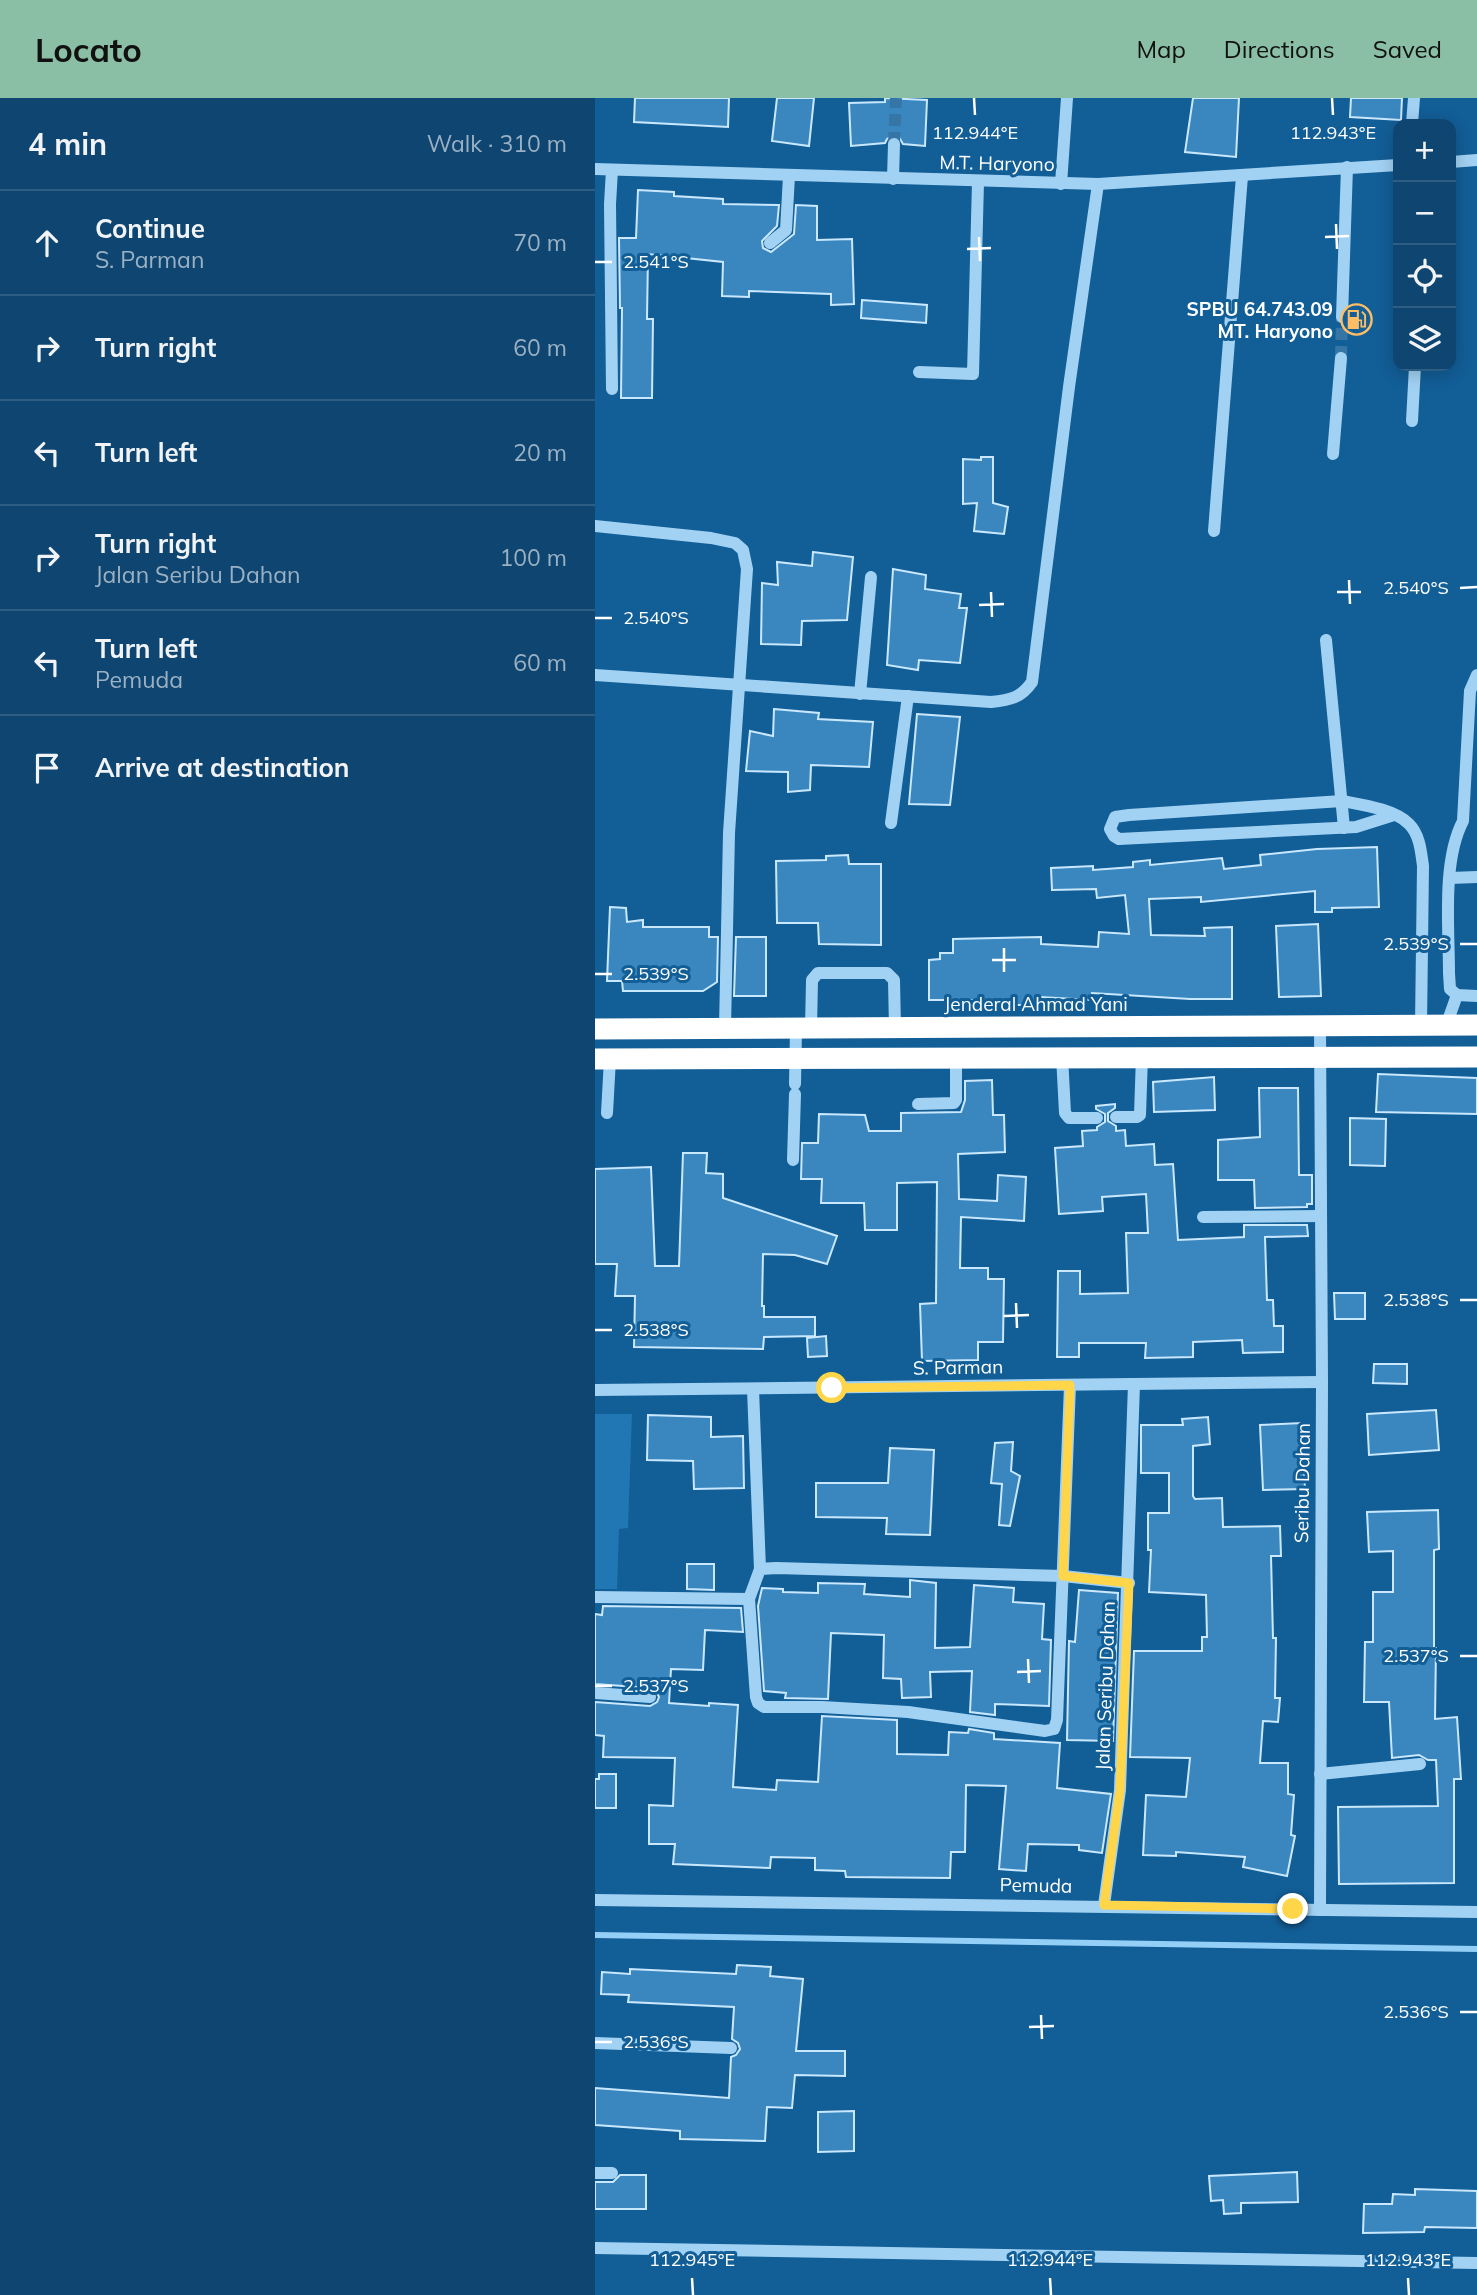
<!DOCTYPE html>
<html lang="en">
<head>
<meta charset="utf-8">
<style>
  :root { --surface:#0e4671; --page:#1c5079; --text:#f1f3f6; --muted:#9bb1c3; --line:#2e5e84; --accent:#8abfa5 }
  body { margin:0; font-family:Mulish,sans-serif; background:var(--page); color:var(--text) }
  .controls { position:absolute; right:21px; top:21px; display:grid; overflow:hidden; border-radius:14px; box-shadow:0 4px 18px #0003 }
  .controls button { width:63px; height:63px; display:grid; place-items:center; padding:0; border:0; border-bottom:2px solid var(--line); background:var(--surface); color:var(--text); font:35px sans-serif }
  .stop { position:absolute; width:21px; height:21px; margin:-16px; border:5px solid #ffd54a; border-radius:50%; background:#fff }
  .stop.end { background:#ffd54a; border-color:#fff; box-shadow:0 2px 7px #0008 }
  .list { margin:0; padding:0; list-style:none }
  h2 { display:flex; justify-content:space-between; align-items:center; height:91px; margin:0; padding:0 28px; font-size:30px }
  h2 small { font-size:23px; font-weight:400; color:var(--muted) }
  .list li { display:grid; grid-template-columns:46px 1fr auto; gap:21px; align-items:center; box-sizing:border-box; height:105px; padding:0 28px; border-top:2px solid var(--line) }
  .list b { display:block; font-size:26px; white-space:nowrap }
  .list p { margin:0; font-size:23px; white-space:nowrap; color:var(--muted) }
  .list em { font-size:23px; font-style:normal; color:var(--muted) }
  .icon { flex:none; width:38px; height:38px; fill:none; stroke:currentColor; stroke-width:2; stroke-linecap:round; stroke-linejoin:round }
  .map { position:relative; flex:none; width:882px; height:2197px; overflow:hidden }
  header { display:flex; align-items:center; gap:42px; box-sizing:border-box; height:98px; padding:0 35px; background:var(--accent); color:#111 }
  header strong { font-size:33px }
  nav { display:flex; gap:38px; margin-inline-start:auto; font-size:24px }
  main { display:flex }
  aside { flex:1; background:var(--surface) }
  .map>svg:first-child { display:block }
</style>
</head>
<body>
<header>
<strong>Locato</strong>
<nav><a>Map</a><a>Directions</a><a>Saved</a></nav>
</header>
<main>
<aside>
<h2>4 min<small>Walk · 310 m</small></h2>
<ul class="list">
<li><svg class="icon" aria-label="ahead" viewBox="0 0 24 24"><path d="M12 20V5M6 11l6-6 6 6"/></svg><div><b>Continue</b><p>S. Parman</p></div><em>70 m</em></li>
<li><svg class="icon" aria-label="right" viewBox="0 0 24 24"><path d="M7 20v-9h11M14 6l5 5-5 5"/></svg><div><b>Turn right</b></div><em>60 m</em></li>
<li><svg class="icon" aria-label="left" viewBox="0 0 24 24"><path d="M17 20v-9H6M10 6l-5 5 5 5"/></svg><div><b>Turn left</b></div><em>20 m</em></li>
<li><svg class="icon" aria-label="right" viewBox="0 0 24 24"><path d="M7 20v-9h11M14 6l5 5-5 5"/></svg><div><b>Turn right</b><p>Jalan Seribu Dahan</p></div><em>100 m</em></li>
<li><svg class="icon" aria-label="left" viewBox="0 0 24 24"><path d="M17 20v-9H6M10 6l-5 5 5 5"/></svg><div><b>Turn left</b><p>Pemuda</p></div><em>60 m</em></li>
<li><svg class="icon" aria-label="arrive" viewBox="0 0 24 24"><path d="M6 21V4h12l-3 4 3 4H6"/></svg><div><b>Arrive at destination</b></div></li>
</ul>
</aside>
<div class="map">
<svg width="882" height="2197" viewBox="0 0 882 2197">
  <rect width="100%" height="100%" fill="#125e97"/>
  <path fill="#2077b4" d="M0 1316H37L33 1430 24 1431 22 1491H0Z"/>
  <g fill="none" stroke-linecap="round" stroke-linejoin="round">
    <path stroke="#94cff7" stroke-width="6" d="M0 1837 882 1851"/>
  </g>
  <g fill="#3a87bf" stroke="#cae8fd" stroke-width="2">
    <path d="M40 0H134L133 29 39 24Z"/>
    <path d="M182 0H219L214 48 177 43Z"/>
    <path d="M290 0 332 2 330 48 308 46 304 39 299 37 292 41 290 45 256 48 254 5 290 4Z"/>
    <path d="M598 0H644L641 59 590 54Z"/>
    <path d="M756 0H807L806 22 755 19Z"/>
    <path d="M43 92 79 94V98L128 101V106L184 107 182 128 167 143 168 150 176 154 199 136 201 107 222 108V142L257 141 259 206 236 207V196L154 193V199L127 198 128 164 53 156 52 221H58L57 300H26L27 210H25L24 140H41Z"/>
    <path d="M267 202 332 207 331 225 266 220Z"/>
    <path d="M386 359H398V405L413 409 409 436 379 433 382 405 368 406V361L386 362Z"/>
    <path d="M218 454 258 459 252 522 207 523 206 547 166 546 167 485 183 487 182 464 217 468Z"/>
    <path d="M298 471 331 477 330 491 366 496 364 510H372L365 565 324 562 323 572 292 567Z"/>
    <path d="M179 611 224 615 223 621 278 624 274 669 216 667 215 692 193 694V674L151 673 155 633 178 638Z"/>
    <path d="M322 616 365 619 355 707 314 706Z"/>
    <path d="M782 749 784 809 737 810V814H720V793L606 804V799L554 801 556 837 610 838 609 830 637 829V901H595L497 895 496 902 446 899V907H408V902H334V862L345 861V855H358V841L446 839V846L503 849 504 834 534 836 530 797 502 800 501 791 457 792 456 770 498 768V772L538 769V764L555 762V767L627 760 629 771 666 767 665 757 722 751Z"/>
    <path d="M253 757 254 766H286V847L224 846 223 825H182L181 763 231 762V758Z"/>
    <path d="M15 809 31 810 32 824 48 822V829H114V839H123L122 884 108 893H28L27 883H12Z"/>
    <path d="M723 826 726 898 684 899 681 828Z"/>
    <path d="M141 839H171V898H139Z"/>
    <path d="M783 976 882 980V1016L781 1014Z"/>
    <path d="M619 979 620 1012 559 1014 558 984Z"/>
    <path d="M397 982 398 1017H409L410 1054 363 1056 364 1101 402 1103 403 1077 431 1079 429 1123 366 1119 365 1170H393V1181H409L408 1244H383V1262L327 1263 325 1206 341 1205 342 1084 302 1085V1132H270L269 1105H226L227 1081H206L207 1045H223L224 1016 270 1017 274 1033H306V1015L366 1014 370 1002V983Z"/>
    <path d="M664 990H703L704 1077H717V1106H712V1109L660 1110 659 1082H623V1042L665 1039Z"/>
    <path d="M520 1006V1010L513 1015V1023L521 1028V1033L530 1032 531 1048 559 1046 560 1067 578 1066 583 1142 649 1139V1127H712L713 1138 670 1139 672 1202H678L679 1228H688V1254L648 1255 647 1242 598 1244V1259L550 1260 551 1245H484V1259H462L463 1173H485V1196L533 1195 531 1135H553L551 1096 507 1099 508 1113 464 1116 460 1050 488 1048 487 1033 502 1032V1029L510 1024V1016L501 1011V1008Z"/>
    <path d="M755 1020 791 1021 790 1068 755 1067Z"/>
    <path d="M88 1055H112L111 1075 128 1076V1100L242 1138 232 1166 200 1157 168 1156 167 1208H169V1219H220V1238L169 1239 168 1251 39 1249 40 1198H20L22 1166H0V1071L56 1069 60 1168H84Z"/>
    <path d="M739 1195H770V1221H740Z"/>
    <path d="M231 1238 232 1258 213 1259 212 1240Z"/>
    <path d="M779 1266H812V1286L778 1285Z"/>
    <path d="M841 1312 844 1352 774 1357 772 1316Z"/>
    <path d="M53 1317 116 1319V1339L148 1338 149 1390 99 1391 98 1363 52 1362Z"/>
    <path d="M613 1319 615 1346 598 1348V1398L600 1401 627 1400 628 1429 685 1428 686 1458H676L678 1540H681L680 1600H685L683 1624 668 1623 665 1665H693V1696L699 1697 696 1737 700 1738 692 1778 648 1769 650 1759 581 1754V1758L548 1757 551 1697 591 1699 595 1660 535 1659 539 1553H607V1539H612L611 1497 554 1494 556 1452H553V1415H574V1375H546V1327H588L587 1321Z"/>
    <path d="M707 1325 710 1391 668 1392 665 1327Z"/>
    <path d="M418 1344 416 1373 425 1378 415 1428 404 1427 407 1386 396 1385 400 1345Z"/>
    <path d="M295 1350 339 1352 335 1437 291 1436 292 1420 221 1419V1385H293Z"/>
    <path d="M843 1412 844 1451 839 1452V1550H841L840 1621 862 1619 866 1681H859V1785L744 1786 743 1709 843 1708 841 1662H833L824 1657 797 1660 794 1604H769L770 1544H778V1494H798V1453L774 1454 772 1414Z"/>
    <path d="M92 1466H119V1492L92 1491Z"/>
    <path d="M315 1482 341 1485 340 1550 375 1549 379 1487 419 1490 418 1504 449 1506 447 1541 456 1542 454 1608 400 1606V1617L375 1614 377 1573 335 1574 336 1599 307 1600 306 1581 288 1580 289 1537 236 1535 233 1601 190 1600 191 1595 169 1593 163 1508 167 1490 188 1491V1494L223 1495V1485L270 1486 269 1496 315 1499Z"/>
    <path d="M484 1492 523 1495 518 1643 472 1642 474 1543 480 1544Z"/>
    <path d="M8 1508 146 1510 148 1534 110 1532 108 1572 76 1571 74 1605 114 1608V1605L143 1607 138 1689 181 1692 182 1682 223 1684 227 1618 302 1622V1656L353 1657 354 1634 373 1635 374 1631 399 1635V1641L465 1645 462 1690 516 1696 507 1755 484 1752V1747L433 1746 431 1773 404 1771 411 1688 371 1687 370 1754H356L355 1780 251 1779 250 1773 220 1772V1760L176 1759 175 1770 78 1766 80 1746H54V1707L78 1708 80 1660 8 1659 9 1638 0 1637V1604L55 1608 62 1604 64 1599 60 1592 56 1590 0 1586V1516L7 1517Z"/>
    <path d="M4 1676H21V1710H0V1681H4Z"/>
    <path d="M142 1867 176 1869 175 1878 208 1881 201 1953H250V1978L200 1977 197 2010 172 2009 170 2043 85 2041V2033L0 2027V1990L134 2000 136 1959 141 1957 145 1951 143 1945 137 1941 139 1909 33 1904 34 1897 6 1896 7 1874 35 1876V1871L141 1876Z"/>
    <path d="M259 2013V2053L223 2054V2014Z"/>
    <path d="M702 2074 703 2104 646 2105V2115L629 2116 628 2102 616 2103 614 2078Z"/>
    <path d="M25 2077H51V2111H0V2084H18Z"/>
    <path d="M820 2091 882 2093V2130L830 2129 829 2134 768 2135 769 2106H797L798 2096 820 2097Z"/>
  </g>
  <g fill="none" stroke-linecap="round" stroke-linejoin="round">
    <g stroke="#3676a7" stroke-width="12" stroke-dasharray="12 6" stroke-linecap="butt">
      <path d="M299 46 301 0"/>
      <path d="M746 260 747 219"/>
    </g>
    <g stroke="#a2d2f3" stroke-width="12">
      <path d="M817 26 819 0"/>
      <path d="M856 64 882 62"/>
      <path d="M0 71 503 86 803 67"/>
      <path d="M17 72 15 106 17 291"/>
      <path d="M298 81 299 46"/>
      <path d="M466 86 472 0"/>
      <path d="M175 145 191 132 194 78"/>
      <path d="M747 219 752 69"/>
      <path d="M324 274 378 276 383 84"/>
      <path d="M817 323 820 268"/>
      <path d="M738 356 746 260"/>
      <path d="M0 428 116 440 140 445 148 452 152 471 134 735 130 930"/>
      <path d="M619 433 647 78"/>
      <path d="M731 542 749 730"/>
      <path d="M0 577 396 604C415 602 426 600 437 584L474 289 503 86"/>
      <path d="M882 577 875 593 868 723C847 763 854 829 854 875L855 891 862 897 882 898"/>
      <path d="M265 596 276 479"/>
      <path d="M799 717 761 729 524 741 519 738 515 731 520 719 534 717 747 703C768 707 799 711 814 726 825 737 826 754 828 768L826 928"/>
      <path d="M296 725 313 598"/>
      <path d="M855 780 882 779"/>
      <path d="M851 928 862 897"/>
      <path d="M216 930 217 882 223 875H292L299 882 300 930"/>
      <path d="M467 958 470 1015 474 1020H502"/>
      <path d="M200 986 201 931"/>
      <path d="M323 1006 359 1005 361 1002V958"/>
      <path d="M12 1015 15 961"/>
      <path d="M521 1019H542L545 1017 547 958"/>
      <path d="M198 1062 200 996"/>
      <path d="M608 1119 726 1118"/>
      <path d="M158 1291 165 1471"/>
      <path d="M0 1292 727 1284"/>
      <path d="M0 1499 154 1501 165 1471 181 1470 468 1478 534 1485"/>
      <path d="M154 1501 161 1599 163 1605 169 1609H227L313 1614 450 1633 459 1631 462 1622 475 1287"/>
      <path d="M0 1595 55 1599"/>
      <path d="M725 1676 825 1666"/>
      <path d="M0 1802 882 1814"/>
      <path d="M509 1807 525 1692 539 1286"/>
      <path d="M725 1812 727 1284 725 928"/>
      <path d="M0 1945 136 1950"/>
      <path d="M0 2075H17"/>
      <path d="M0 2150 882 2165"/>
    </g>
    <g stroke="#fff" stroke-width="21">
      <path d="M0 931 882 927"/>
      <path d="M0 961 882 959"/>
    </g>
  </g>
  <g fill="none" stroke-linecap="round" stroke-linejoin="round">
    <path stroke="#ffd54a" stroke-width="9" d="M237 1290 475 1287 468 1478 534 1485 525 1692 509 1807 698 1811"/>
  </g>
  <path fill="none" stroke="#fff" stroke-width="2.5" d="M379 0 380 17M737 0 738 17M741 126 742 151M384 139 385 163M730 139 754 138M372 151 396 150M0 164H17M754 482 755 506M865 490 882 489M396 494 397 519M742 494H766M384 507 409 506M0 520H17M865 846H882M409 850V874M397 862H421M0 876H17M865 1202H882M421 1205 422 1230M409 1218 434 1217M0 1232H17M865 1558H882M433 1561 434 1585M422 1574 446 1573M0 1588H17M865 1914H882M446 1917 447 1941M434 1929 459 1928M0 1944H17M97 2180 98 2197M455 2180 456 2197M813 2180 814 2197"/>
  <defs>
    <symbol id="fuel-ring" viewBox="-11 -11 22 22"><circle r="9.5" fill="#125e97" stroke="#ffbe65" stroke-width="1.5"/><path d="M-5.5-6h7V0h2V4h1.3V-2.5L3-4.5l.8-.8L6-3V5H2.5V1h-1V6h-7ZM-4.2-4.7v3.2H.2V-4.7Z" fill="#ffbe65"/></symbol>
  </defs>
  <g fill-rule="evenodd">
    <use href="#fuel-ring" x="744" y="204" width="35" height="35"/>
  </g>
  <g text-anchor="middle" stroke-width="6" stroke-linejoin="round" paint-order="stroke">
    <g font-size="19" fill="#fff" stroke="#125e97">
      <text transform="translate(402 65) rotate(1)" y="7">M.T. Haryono</text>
      <text x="441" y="913">Jenderal Ahmad Yani</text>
      <text transform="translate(363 1269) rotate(-1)" y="7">S. Parman</text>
      <text transform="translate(707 1385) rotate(-89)" y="7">Seribu Dahan</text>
      <text transform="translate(510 1588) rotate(-88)" y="7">Jalan Seribu Dahan</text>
      <text transform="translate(441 1787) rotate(1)" y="7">Pemuda</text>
    </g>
    <g font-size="19" font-weight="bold" fill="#fff" stroke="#125e97" text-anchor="end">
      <text x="738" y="218">SPBU 64.743.09<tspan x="738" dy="22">MT. Haryono</tspan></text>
    </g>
  </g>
  <g font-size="18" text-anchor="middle" fill="#fff" stroke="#125e97" stroke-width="6" stroke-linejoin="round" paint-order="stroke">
    <text x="380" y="41">112.944°E</text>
    <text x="738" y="41">112.943°E</text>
    <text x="61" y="170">2.541°S</text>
    <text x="821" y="496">2.540°S</text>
    <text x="61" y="526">2.540°S</text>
    <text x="821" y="852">2.539°S</text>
    <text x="61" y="882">2.539°S</text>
    <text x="821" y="1208">2.538°S</text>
    <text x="61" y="1238">2.538°S</text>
    <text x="821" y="1564">2.537°S</text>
    <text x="61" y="1594">2.537°S</text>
    <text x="821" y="1920">2.536°S</text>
    <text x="61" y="1950">2.536°S</text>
    <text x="97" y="2168">112.945°E</text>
    <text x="455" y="2168">112.944°E</text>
    <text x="813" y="2168">112.943°E</text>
  </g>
</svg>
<div class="controls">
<button>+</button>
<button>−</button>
<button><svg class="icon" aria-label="locate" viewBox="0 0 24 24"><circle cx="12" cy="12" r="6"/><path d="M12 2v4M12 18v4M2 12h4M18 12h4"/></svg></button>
<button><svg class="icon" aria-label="layers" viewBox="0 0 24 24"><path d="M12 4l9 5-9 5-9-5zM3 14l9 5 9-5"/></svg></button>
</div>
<div class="stop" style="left:237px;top:1290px"></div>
<div class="stop end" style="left:698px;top:1811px"></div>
</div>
</main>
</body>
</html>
